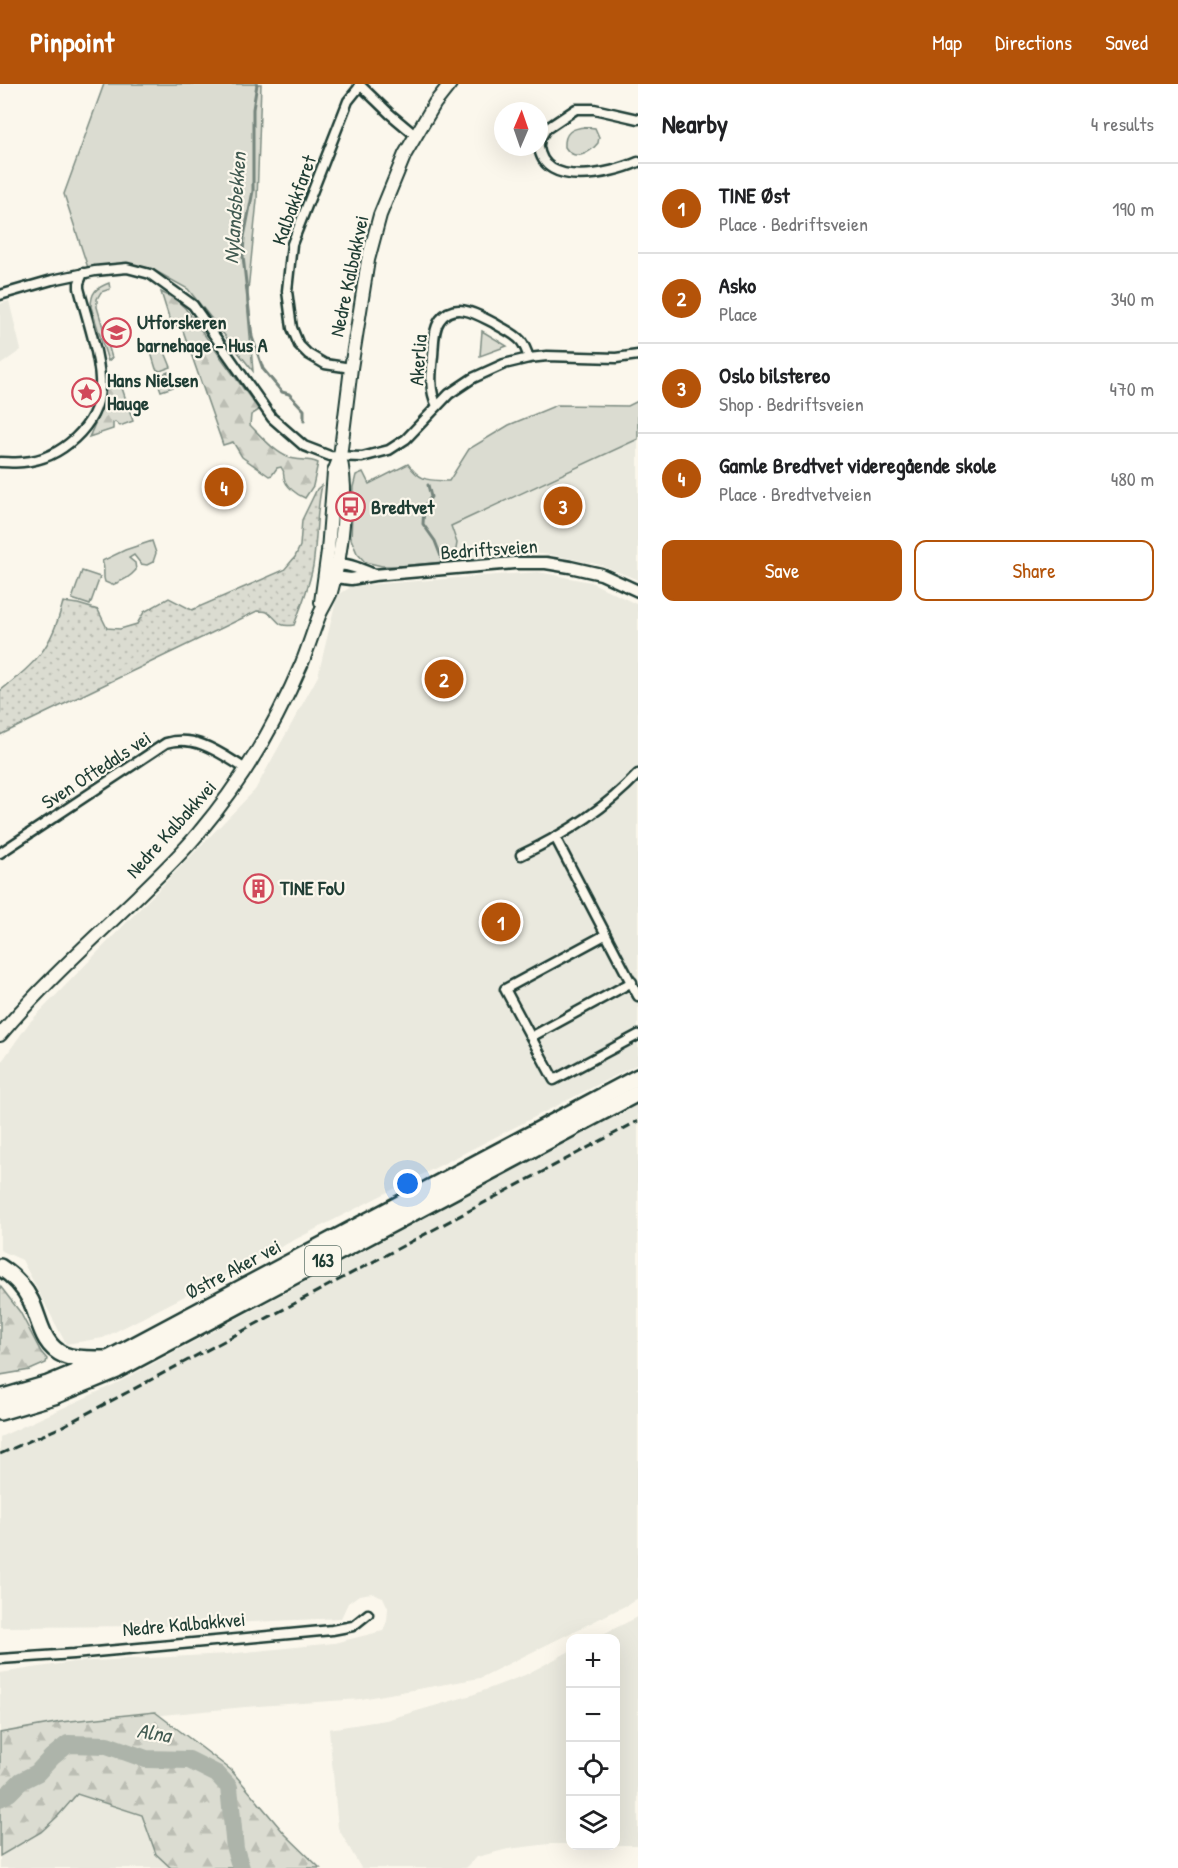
<!DOCTYPE html>
<html lang="en">
<head>
<meta charset="utf-8">
<style>
  :root { --surface:#fff; --page:#f6f6f6; --text:#202124; --muted:#757577; --line:#e0e0e0; --accent:#b45309 }
  body { margin:0; font-family:"Patrick Hand",sans-serif; background:var(--page); color:var(--text) }
  .controls { position:absolute; right:18px; bottom:18px; display:grid; overflow:hidden; border-radius:12px; box-shadow:0 6px 24px #0002 }
  .controls button { width:54px; height:54px; display:grid; place-items:center; padding:0; border:0; border-bottom:2px solid var(--line); background:var(--surface); color:var(--text); font:30px sans-serif }
  .compass { position:absolute; left:494px; top:18px; width:54px; height:54px; border-radius:50%; background:var(--surface); box-shadow:0 6px 24px #0002; rotate:2deg }
  .you { position:absolute; left:408px; top:1100px; width:21px; height:21px; margin:-15px; border:4px solid #fff; border-radius:50%; background:#1a73e8; box-shadow:0 0 0 9px #1a73e833 }
  .badge { display:grid; place-items:center; width:39px; height:39px; border-radius:50%; background:var(--accent); color:#fff; font-size:20px; font-weight:700 }
  .pin { position:absolute; translate:-50% -50%; border:3px solid #fff; box-shadow:0 2px 6px #0006 }
  .list { margin:0; padding:0; list-style:none }
  h2 { display:flex; justify-content:space-between; align-items:center; height:78px; margin:0; padding:0 24px; font-size:26px }
  h2 small { font-size:20px; font-weight:400; color:var(--muted) }
  .list li { display:grid; grid-template-columns:39px 1fr auto; gap:18px; align-items:center; box-sizing:border-box; height:90px; padding:0 24px; border-top:2px solid var(--line) }
  .list b { display:block; font-size:22px; white-space:nowrap }
  .list p { margin:0; font-size:20px; white-space:nowrap; color:var(--muted) }
  .list em { font-size:20px; font-style:normal; color:var(--muted) }
  .actions { display:flex; gap:12px; padding:18px 24px }
  .actions a { flex:1; padding:14px 0; border:2px solid var(--accent); border-radius:12px; text-align:center; font-size:21px; color:var(--accent) }
  .actions .main { background:var(--accent); color:#fff }
  .icon { flex:none; width:33px; height:33px; fill:none; stroke:currentColor; stroke-width:2; stroke-linecap:round; stroke-linejoin:round }
  .map { position:relative; flex:none; width:638px; height:1784px; overflow:hidden }
  header { display:flex; align-items:center; gap:36px; box-sizing:border-box; height:84px; padding:0 30px; background:var(--accent); color:#fff }
  header strong { font-size:28px }
  nav { display:flex; gap:33px; margin-inline-start:auto; font-size:21px }
  main { display:flex }
  aside { flex:1; background:var(--surface) }
  .map>svg:first-child { display:block }
</style>
</head>
<body>
<header>
<strong>Pinpoint</strong>
<nav><a>Map</a><a>Directions</a><a>Saved</a></nav>
</header>
<main>
<div class="map">
<svg width="638" height="1784" viewBox="0 0 638 1784">
  <defs>
    <pattern id="grass-dots" width="8" height="8" patternUnits="userSpaceOnUse" patternTransform="scale(1.5)"><rect width="8" height="8" fill="#dbdcd1"/><path d="M2 2h.1M6 6h.1" fill="none" stroke="#bcbeb4" stroke-width="1.8" stroke-linecap="round"/></pattern>
    <pattern id="forest-firs" width="22" height="20" patternUnits="userSpaceOnUse" patternTransform="scale(1.5)"><rect width="22" height="20" fill="#dbdcd1"/><path d="M5 1l3.5 6h-7zM16 11l3.5 6h-7z" fill="#bcbeb4"/></pattern>
  </defs>
  <rect width="100%" height="100%" fill="#fbf7ec"/>
  <filter id="ink" filterUnits="userSpaceOnUse"><feTurbulence type="fractalNoise" baseFrequency=".0167" numOctaves="2"/><feDisplacementMap in="SourceGraphic" scale="12" xChannelSelector="R" yChannelSelector="G"/><feConvolveMatrix kernelMatrix="1 2 1 2 8 2 1 2 1" color-interpolation-filters="sRGB"/></filter>
  <g filter="url(#ink)">
    <g fill="#eae9de">
      <path d="M9 217 21 266 0 281V220Z"/>
      <path d="M638 355V496L601 481 553 471 530 469 454 477 457 459 450 442Z"/>
      <path d="M538 488 591 498 638 521V980L103 1254 66 1260 22 1176 0 1166V980L29 939 255 706 318 592 337 512 352 502Z"/>
      <path d="M638 1020V1514L629 1520 480 1594 361 1615 245 1623 69 1640 0 1650V1589L73 1578 227 1570 334 1559 383 1547 387 1537 388 1524 383 1513 372 1509 359 1511 348 1519 341 1534 167 1542 0 1543V1353L115 1300Z"/>
      <path d="M638 1533V1761H616V1554H595Z"/>
      <path d="M570 1567V1760H549L508 1765 477 1773 466 1784H361L338 1744 329 1645 386 1636 472 1611 525 1591Z"/>
      <path d="M77 1710 142 1731 156 1770 171 1784H0V1772L41 1748 58 1732Z"/>
    </g>
    <path fill="url(#grass-dots)" stroke="#7d8c82" stroke-width="1.5" d="M322 401C316 428 317 455 313 482 309 502 302 521 294 541 275 544 279 534 267 528 264 527 260 527 257 527L0 651V607C37 577 51 566 63 518L78 520 98 526 107 544 120 545 137 540 144 528 169 514 192 526 284 486 295 473 300 462 302 436 317 405Z"/>
    <g fill="url(#forest-firs)" stroke="#7d8c82" stroke-width="1.5">
      <path d="M109 199 110 205 101 208 97 215V223L112 274 108 277 91 223C91 208 96 204 109 199Z"/>
      <path d="M161 208 175 215 185 224 259 326 251 331 250 341C261 352 274 368 290 374 300 377 309 374 318 379L313 402 305 414C297 411 285 402 284 393 282 383 286 392 281 383L277 384 272 391 269 392 242 373 233 358 223 361 181 241 172 243Z"/>
      <path d="M107 292H118L133 337 120 342 115 338 113 339V345L89 353C99 332 106 315 107 292Z"/>
      <path d="M0 1202 20 1228 41 1268 47 1275 46 1279 30 1286 0 1291Z"/>
      <path d="M155 1628 231 1686 285 1750 320 1784H171L156 1770 142 1731 77 1710 58 1732 41 1748 0 1772V1649L61 1638Z"/>
    </g>
    <g fill="#dbdcd1" stroke="#7d8c82" stroke-width="1.5">
      <path d="M104 0H261L257 116 247 217 253 287 188 205 152 185 129 180 88 184 64 110Z"/>
      <path d="M586 43 595 44 599 53 598 59C589 70 574 78 565 63 564 48 572 44 586 43Z"/>
      <path d="M482 247 507 262 480 272Z"/>
      <path d="M161 258 171 283 160 287 156 285 149 262Z"/>
      <path d="M168 288 173 303 161 307 156 293Z"/>
      <path d="M638 317V355L451 442 457 459 454 477 401 482H382L365 478 357 469 351 455 353 403 356 391 363 388 369 400 408 380C421 398 428 396 449 397L469 365 509 341 557 321 628 322Z"/>
      <path d="M152 457 156 469 153 478 147 481 141 480 134 471 129 474 135 479 136 486C128 495 123 496 112 501L105 498C102 490 106 485 102 477L125 466Z"/>
      <path d="M82 487 100 493 90 521 72 515Z"/>
    </g>
    <g fill="none" stroke-linecap="round" stroke-linejoin="round">
      <g stroke="#74847b" stroke-width="3">
        <path d="M257 0 253 25V107L244 153 243 172 252 253 263 285 282 308 289 310 304 326V337"/>
        <path d="M428 401 431 413 424 423 423 440 435 457 442 475"/>
      </g>
      <path stroke="#adb4aa" stroke-width="18" d="M0 1714 9 1709 21 1697 37 1689 52 1673 68 1660 107 1661 146 1675 189 1676 217 1690 229 1703 235 1765 241 1784"/>
      <defs>
        <g id="minor">
          <path d="M359 0 390 30 415 51"/>
          <path d="M539 60 540 55 546 45 576 25H594L638 35"/>
          <path d="M539 63C544 105 611 90 638 78"/>
          <path d="M0 211 52 196 95 187 127 184 150 190 193 221 272 334 304 362 330 372 362 373 389 366 406 355 449 310 473 294 504 280 529 274 547 272 616 274 638 271"/>
          <path d="M351 284 325 280 308 270 299 261 292 244 287 207 292 160 348 17 360 2"/>
          <path d="M437 322C429 306 431 289 433 272 434 261 433 246 440 236 455 216 478 231 494 239 503 245 514 249 521 257 525 262 527 268 529 274"/>
          <path d="M0 378C8 378 16 379 23 378 61 375 98 342 100 304 102 277 86 232 79 204V199L83 189"/>
          <path d="M555 753 638 912"/>
          <path d="M0 769 166 659C197 650 221 670 246 685"/>
          <path d="M521 771C564 751 605 725 638 690"/>
          <path d="M605 851 505 905 554 996 638 951"/>
          <path d="M531 953 632 898"/>
          <path d="M0 1575 74 1570 332 1546 353 1542 368 1530"/>
        </g>
        <path id="tertiary" d="M374 491C359 485 342 475 326 484L335 493 351 495 374 491 514 479H546L570 483 601 490 638 507"/>
        <g id="secondary">
          <path d="M321 518 328 467 334 388 340 373 351 284 368 176 380 131 405 70 435 19 450 0"/>
          <path d="M0 951C42 901 91 857 138 812 159 791 182 770 201 746 243 696 276 640 302 579 308 564 313 548 319 532 322 524 328 516 331 508 342 471 349 410 340 373"/>
        </g>
        <g id="trunk">
          <path d="M0 1183C14 1192 24 1203 31 1217 40 1236 42 1262 64 1271 76 1276 91 1275 105 1275"/>
          <path d="M0 1314 48 1300 108 1275 638 993"/>
          <path d="M0 1328 54 1312 117 1286 638 1009"/>
        </g>
      </defs>
      <use href="#minor" stroke="#1f3d34" stroke-width="13"/>
      <use href="#tertiary" stroke="#1f3d34" stroke-width="15"/>
      <use href="#secondary" stroke="#1f3d34" stroke-width="16"/>
      <use href="#trunk" stroke="#1f3d34" stroke-width="20"/>
      <use href="#minor" stroke="#fbf7ec" stroke-width="8"/>
      <use href="#tertiary" stroke="#fbf7ec" stroke-width="10"/>
      <use href="#secondary" stroke="#fbf7ec" stroke-width="12"/>
      <use href="#trunk" stroke="#fbf7ec" stroke-width="15"/>
      <path stroke="#1f3d34" stroke-width="3" stroke-dasharray="9 4.5" stroke-linecap="butt" d="M0 1370 59 1344 128 1308 638 1037"/>
    </g>
  </g>
  <defs>
    <symbol id="school-ring" viewBox="-11 -11 22 22"><circle r="9.5" fill="#fbf7ec" stroke="#d1495b" stroke-width="1.5"/><path d="M0-5L7-2L0 1L-7-2ZM-4 1L0 2.5L4 1V4Q0 6-4 4Z" fill="#d1495b"/></symbol>
    <symbol id="sight-ring" viewBox="-11 -11 22 22"><circle r="9.5" fill="#fbf7ec" stroke="#d1495b" stroke-width="1.5"/><path d="M0-6L1.8-2.2L6-1.7L2.9 1.2L3.7 5.4L0 3.3L-3.7 5.4L-2.9 1.2L-6-1.7L-1.8-2.2Z" fill="#d1495b"/></symbol>
    <symbol id="bus-ring" viewBox="-11 -11 22 22"><circle r="9.5" fill="#fbf7ec" stroke="#d1495b" stroke-width="1.5"/><path d="M-5-6H5V4H4V6H2V4H-2V6H-4V4H-5ZM-3.5-4V0h7V-4ZM-3.5 1.2v1.5H-2V1.2ZM2 1.2v1.5H3.5V1.2Z" fill="#d1495b"/></symbol>
    <symbol id="building-ring" viewBox="-11 -11 22 22"><circle r="9.5" fill="#fbf7ec" stroke="#d1495b" stroke-width="1.5"/><path d="M-4-6H4V6H1V3H-1V6H-4ZM-2.5-4.3h1.7v1.8h-1.7ZM.8-4.3h1.7v1.8H.8ZM-2.5-1h1.7V.8h-1.7ZM.8-1h1.7V.8H.8Z" fill="#d1495b"/></symbol>
  </defs>
  <g fill-rule="evenodd">
    <use href="#school-ring" x="100" y="232" width="33" height="33"/>
    <use href="#sight-ring" x="70" y="292" width="33" height="33"/>
    <use href="#bus-ring" x="334" y="406" width="33" height="33"/>
    <use href="#building-ring" x="242" y="788" width="33" height="33"/>
  </g>
  <g text-anchor="middle" stroke-width="4.5" stroke-linejoin="round" paint-order="stroke">
    <rect fill="#fbf7ec" stroke="#61756b" stroke-width="1.5" x="305" y="1162" width="36" height="30" rx="4.5"/>
    <g font-size="18" font-weight="bold" fill="#1f3d34">
      <text x="323" y="1183">163</text>
    </g>
    <g font-size="20" fill="#1f3d34" stroke="#fbf7ec">
      <text transform="translate(294 116) rotate(-70)" y="7">Kalbakkfaret</text>
      <text transform="translate(349 192) rotate(-78)" y="7">Nedre Kalbakkvei</text>
      <text transform="translate(418 276) rotate(-86)" y="7">Akerlia</text>
      <text transform="translate(489 465) rotate(-4)" y="7">Bedriftsveien</text>
      <text transform="translate(96 686) rotate(-33)" y="7">Sven Oftedals vei</text>
      <text transform="translate(171 745) rotate(-48)" y="7">Nedre Kalbakkvei</text>
      <text transform="translate(233 1185) rotate(-28)" y="7">Østre Aker vei</text>
      <text transform="translate(184 1540) rotate(-5)" y="7">Nedre Kalbakkvei</text>
    </g>
    <g font-size="20" font-weight="bold" fill="#1f3d34" stroke="#fbf7ec" text-anchor="start">
      <text x="137" y="245">Utforskeren<tspan x="137" dy="23">barnehage - Hus A</tspan></text>
      <text x="107" y="303">Hans Nielsen<tspan x="107" dy="23">Hauge</tspan></text>
      <text x="371" y="430">Bredtvet</text>
      <text x="280" y="811">TINE FoU</text>
    </g>
    <g font-size="21" font-style="italic" fill="#425b52" stroke="#fbf7ec">
      <text transform="translate(235 124) rotate(-86)" y="7">Nylandsbekken</text>
      <text transform="translate(154 1649) rotate(9)" y="7">Alna</text>
    </g>
  </g>
</svg>
<div class="controls">
<button>+</button>
<button>−</button>
<button><svg class="icon" aria-label="locate" viewBox="0 0 24 24"><circle cx="12" cy="12" r="6"/><path d="M12 2v4M12 18v4M2 12h4M18 12h4"/></svg></button>
<button><svg class="icon" aria-label="layers" viewBox="0 0 24 24"><path d="M12 4l9 5-9 5-9-5zM3 14l9 5 9-5"/></svg></button>
</div>
<svg class="compass" viewBox="-18 -18 36 36"><path d="M0-13l5 13h-10z" fill="#e53935"/><path d="M0 13l5-13h-10z" fill="#757577"/></svg>
<div class="you"></div>
<div class="pin badge" style="left:501px;top:838px">1</div>
<div class="pin badge" style="left:444px;top:595px">2</div>
<div class="pin badge" style="left:563px;top:422px">3</div>
<div class="pin badge" style="left:224px;top:403px">4</div>
</div>
<aside>
<h2>Nearby<small>4 results</small></h2>
<ul class="list">
<li><span class="badge">1</span><div><b>TINE Øst</b><p>Place · Bedriftsveien</p></div><em>190 m</em></li>
<li><span class="badge">2</span><div><b>Asko</b><p>Place</p></div><em>340 m</em></li>
<li><span class="badge">3</span><div><b>Oslo bilstereo</b><p>Shop · Bedriftsveien</p></div><em>470 m</em></li>
<li><span class="badge">4</span><div><b>Gamle Bredtvet videregående skole</b><p>Place · Bredtvetveien</p></div><em>480 m</em></li>
</ul>
<div class="actions"><a class="main">Save</a><a>Share</a></div>
</aside>
</main>
</body>
</html>
